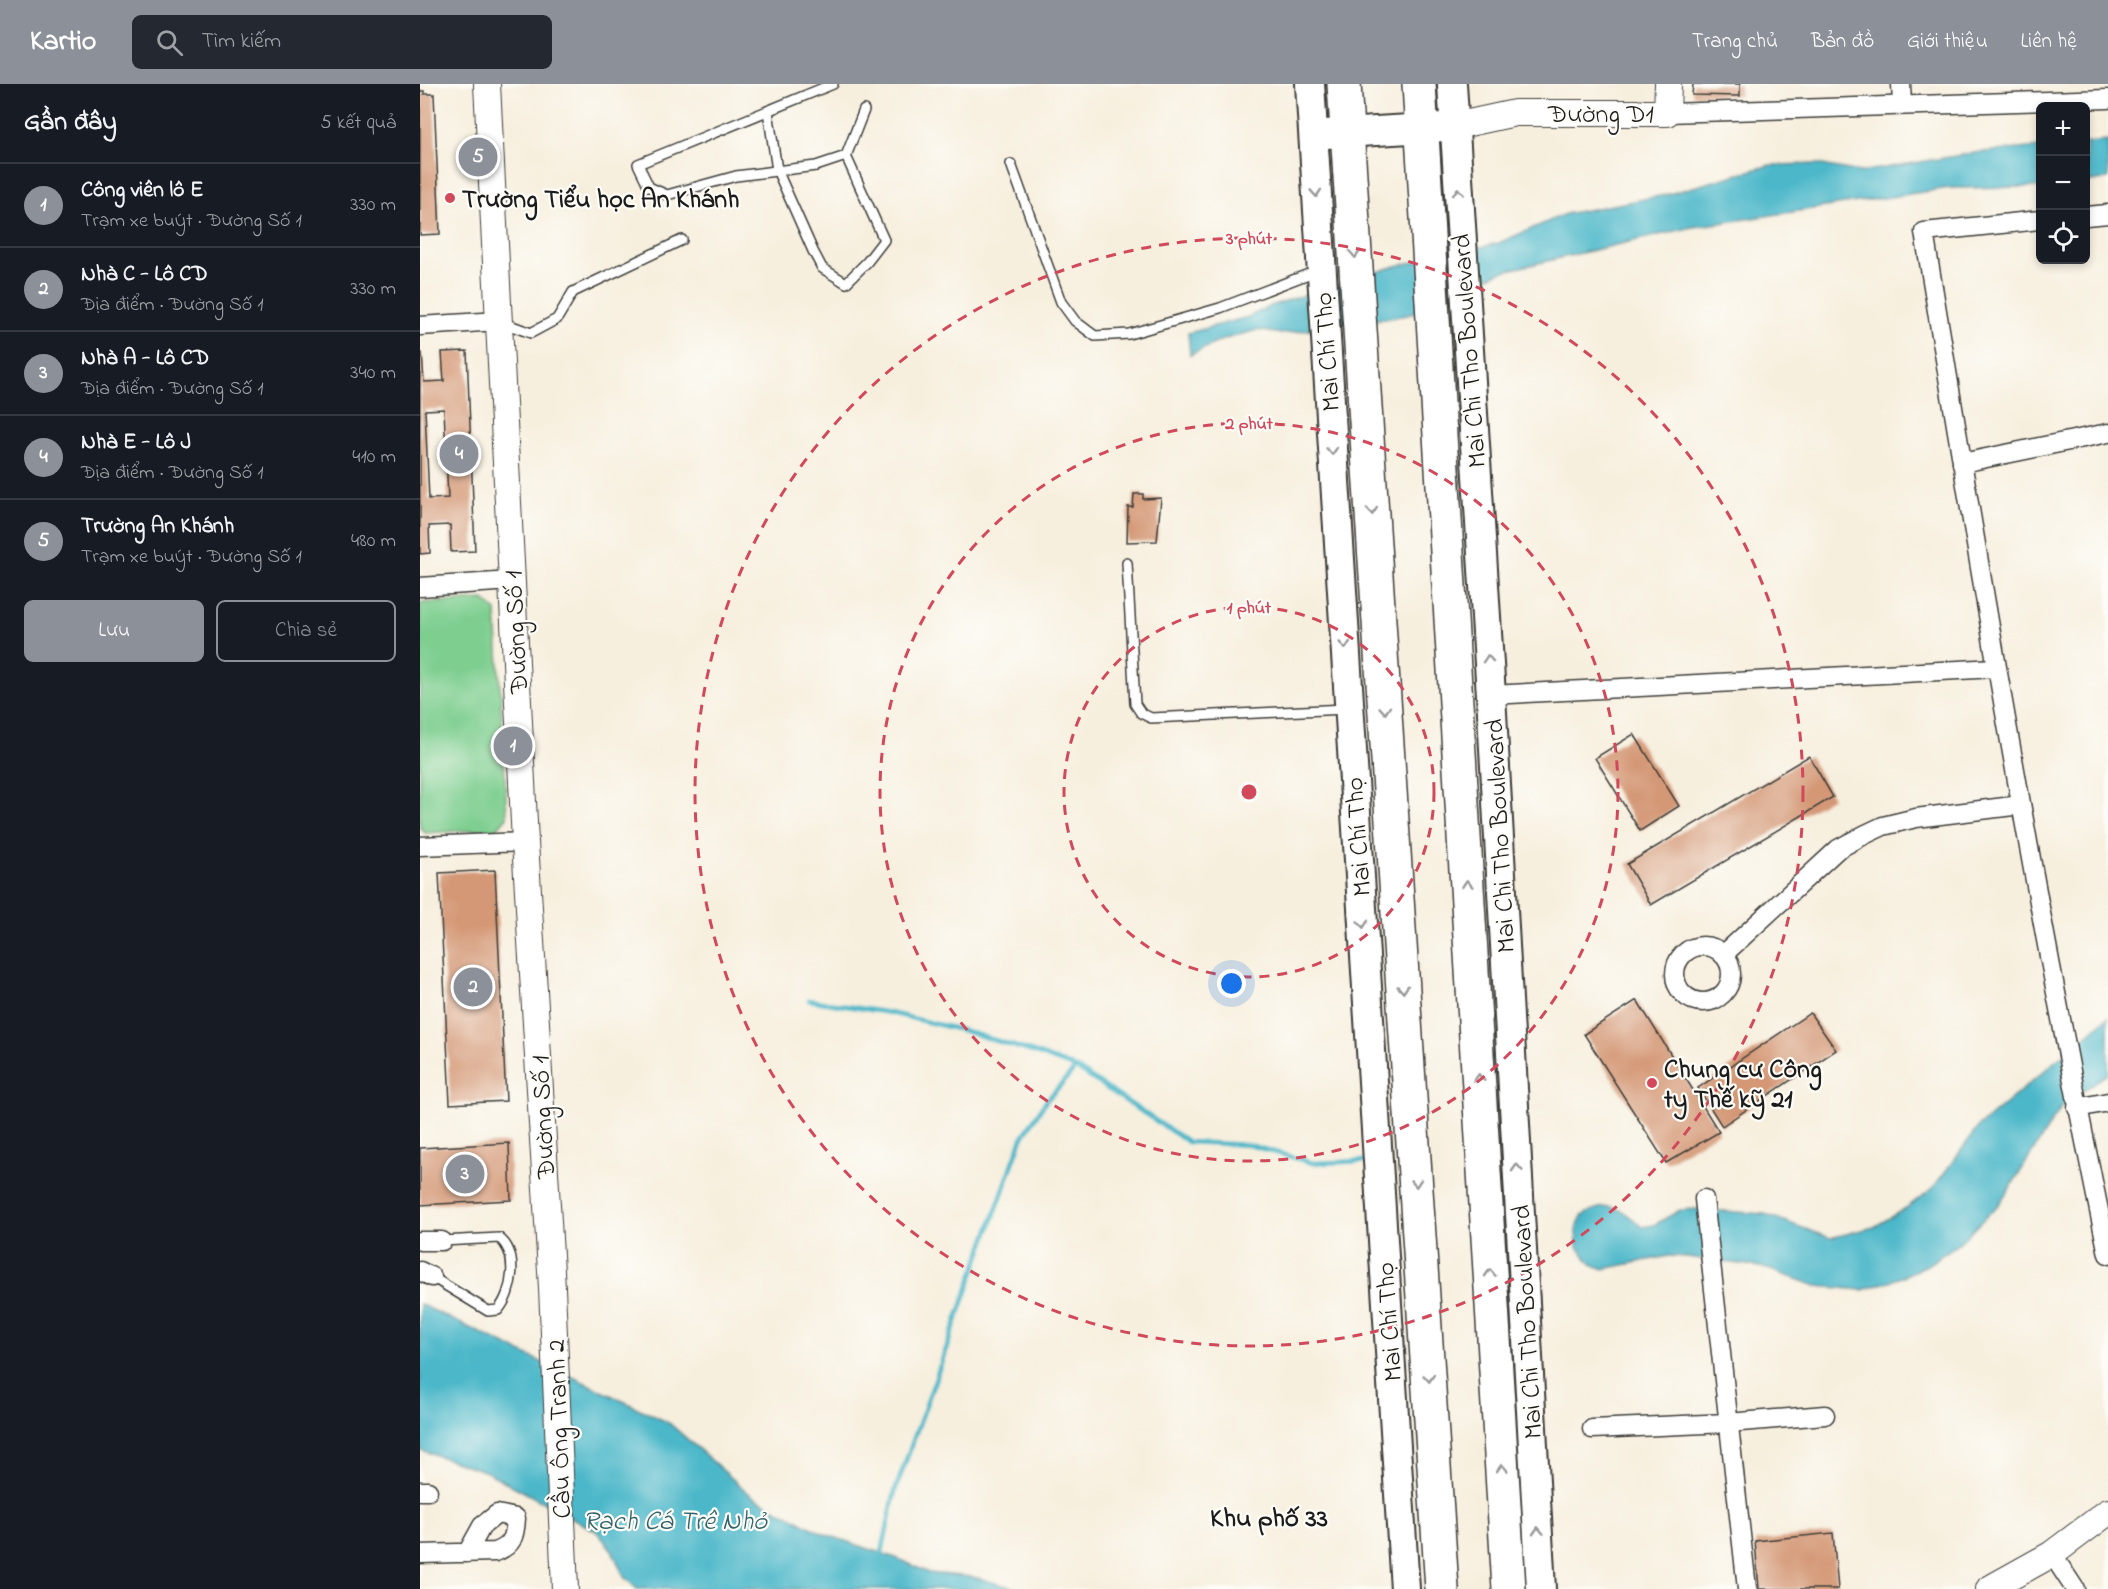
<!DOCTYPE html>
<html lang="vi">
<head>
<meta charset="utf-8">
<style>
  :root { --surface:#171b24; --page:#242831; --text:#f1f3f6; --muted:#9ea1a6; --line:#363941; --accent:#8c9099 }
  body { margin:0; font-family:"Indie Flower",sans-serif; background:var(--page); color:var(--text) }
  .controls { position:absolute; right:18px; top:18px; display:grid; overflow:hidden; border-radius:9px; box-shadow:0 3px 9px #0003 }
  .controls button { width:54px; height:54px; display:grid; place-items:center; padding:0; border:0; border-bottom:2px solid var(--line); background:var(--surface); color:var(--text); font:30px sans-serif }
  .you { position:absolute; left:812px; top:900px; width:21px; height:21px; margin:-15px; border:4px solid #fff; border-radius:50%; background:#1a73e8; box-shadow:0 0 0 9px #1a73e833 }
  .badge { display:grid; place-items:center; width:39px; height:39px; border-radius:50%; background:var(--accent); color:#fff; font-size:20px; font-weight:700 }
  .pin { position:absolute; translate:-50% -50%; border:3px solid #fff; box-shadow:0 2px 6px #0006 }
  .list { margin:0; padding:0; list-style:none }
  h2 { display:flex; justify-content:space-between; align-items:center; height:78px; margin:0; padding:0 24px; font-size:26px }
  h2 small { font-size:20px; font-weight:400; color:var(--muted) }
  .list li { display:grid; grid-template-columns:39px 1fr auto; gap:18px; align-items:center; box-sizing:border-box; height:84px; padding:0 24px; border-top:2px solid var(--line) }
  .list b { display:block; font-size:22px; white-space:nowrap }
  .list p { margin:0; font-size:20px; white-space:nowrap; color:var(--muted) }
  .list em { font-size:20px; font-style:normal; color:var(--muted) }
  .actions { display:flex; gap:12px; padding:18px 24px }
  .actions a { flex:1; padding:14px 0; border:2px solid var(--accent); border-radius:9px; text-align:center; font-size:21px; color:var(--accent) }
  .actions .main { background:var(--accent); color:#fff }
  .icon { flex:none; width:33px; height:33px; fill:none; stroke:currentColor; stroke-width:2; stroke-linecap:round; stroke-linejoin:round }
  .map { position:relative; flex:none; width:1688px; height:1505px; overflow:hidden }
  header { display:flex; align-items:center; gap:36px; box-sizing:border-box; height:84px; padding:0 30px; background:var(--accent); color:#fff }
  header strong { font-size:28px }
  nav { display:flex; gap:33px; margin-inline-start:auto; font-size:21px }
  .search { width:420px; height:54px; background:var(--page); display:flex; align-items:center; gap:15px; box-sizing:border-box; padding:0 21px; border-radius:9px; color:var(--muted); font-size:22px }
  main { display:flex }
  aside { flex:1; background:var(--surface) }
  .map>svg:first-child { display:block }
</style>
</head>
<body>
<header>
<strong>Kartio</strong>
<div class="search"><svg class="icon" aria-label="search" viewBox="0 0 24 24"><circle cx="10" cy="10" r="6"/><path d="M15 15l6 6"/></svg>Tìm kiếm</div>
<nav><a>Trang chủ</a><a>Bản đồ</a><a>Giới thiệu</a><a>Liên hệ</a></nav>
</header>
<main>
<aside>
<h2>Gần đây<small>5 kết quả</small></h2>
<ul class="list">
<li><span class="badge">1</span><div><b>Công viên lô E</b><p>Trạm xe buýt · Đường Số 1</p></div><em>330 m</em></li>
<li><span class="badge">2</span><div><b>Nhà C - Lô CD</b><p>Địa điểm · Đường Số 1</p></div><em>330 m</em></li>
<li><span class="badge">3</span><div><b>Nhà A - Lô CD</b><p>Địa điểm · Đường Số 1</p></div><em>340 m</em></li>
<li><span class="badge">4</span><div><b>Nhà E - Lô J</b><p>Địa điểm · Đường Số 1</p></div><em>410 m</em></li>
<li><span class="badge">5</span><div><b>Trường An Khánh</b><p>Trạm xe buýt · Đường Số 1</p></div><em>480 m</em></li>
</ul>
<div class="actions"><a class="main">Lưu</a><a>Chia sẻ</a></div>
</aside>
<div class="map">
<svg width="1688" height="1505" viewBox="0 0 1688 1505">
  <rect width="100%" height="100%" fill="#fdfcf7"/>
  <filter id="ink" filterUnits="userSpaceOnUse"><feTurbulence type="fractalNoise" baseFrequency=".0167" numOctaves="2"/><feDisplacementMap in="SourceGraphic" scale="12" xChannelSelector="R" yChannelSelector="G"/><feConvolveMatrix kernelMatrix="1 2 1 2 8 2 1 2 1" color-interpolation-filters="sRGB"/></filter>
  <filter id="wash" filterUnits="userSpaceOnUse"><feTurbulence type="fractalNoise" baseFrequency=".008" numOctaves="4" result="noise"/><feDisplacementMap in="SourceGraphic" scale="24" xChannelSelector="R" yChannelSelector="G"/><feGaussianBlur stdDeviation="1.35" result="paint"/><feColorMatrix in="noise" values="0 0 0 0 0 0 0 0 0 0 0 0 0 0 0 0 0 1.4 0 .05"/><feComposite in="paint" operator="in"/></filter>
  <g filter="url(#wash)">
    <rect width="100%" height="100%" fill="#f7efde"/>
    <path fill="#7dce8f" stroke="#4c7556" stroke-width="1.5" d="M64 516 76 527 87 733 77 745 5 749 0 743V519Z"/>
    <g fill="#4cb7c9" stroke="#346a72" stroke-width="1.5">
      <path d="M1688 57V95L1666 98V59Z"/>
      <path d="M1620 63V103L1529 104 1273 143 1080 188 988 231 861 250 837 246 805 255 770 271 768 249 828 233 853 221 976 182 1079 159 1145 130 1245 111 1350 81 1397 80 1440 88 1553 69Z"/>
      <path d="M1688 933V989L1642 1022 1581 1118 1538 1160 1507 1181 1479 1194 1443 1206 1396 1202 1342 1183 1267 1173 1249 1172 1183 1185 1171 1180 1157 1162 1156 1146 1162 1132C1189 1115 1201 1123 1222 1143L1234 1141 1260 1126 1277 1125 1345 1130 1410 1154 1454 1143 1486 1124 1513 1104 1559 1042Z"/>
      <path d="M0 1220 249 1339 332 1412 402 1449 479 1475 509 1489 553 1493 599 1505H217L204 1493 192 1466 176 1447 67 1388 0 1366Z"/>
    </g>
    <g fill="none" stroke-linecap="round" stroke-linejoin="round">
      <g stroke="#4cb7c9" stroke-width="4.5">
        <path d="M389 916 470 929 545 947 613 968 656 984 768 1058 829 1061 893 1079 949 1077"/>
        <path d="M461 1473 475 1407 602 1054 626 1017 656 984"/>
      </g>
    </g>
    <g id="blocks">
      <g fill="#d49876" fill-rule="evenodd">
        <path d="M1273 0H1320V12L1272 11Z"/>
        <path d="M0 7H4V10H14L20 150 0 151Z"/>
        <path d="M47 267 55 467 31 468 30 441 9 442 10 469 0 470V269H2L4 298 24 297 22 268ZM24 325 28 414 9 415 5 326Z"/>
        <path d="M714 410H723V415L741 414 737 457 707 458 708 423H713Z"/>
        <path d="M1214 650 1259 722 1220 747 1175 674Z"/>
        <path d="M1389 672 1413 713 1231 821 1207 780Z"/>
        <path d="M75 786 86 1017 30 1020 19 789Z"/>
        <path d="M1217 916 1299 1048 1246 1079 1164 950Z"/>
        <path d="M1390 929 1416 966 1302 1042 1278 1004Z"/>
        <path d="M89 1059 91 1116 0 1121V1064Z"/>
        <path d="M1413 1449 1418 1505H1339L1335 1457Z"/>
      </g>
    </g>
  </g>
  <g filter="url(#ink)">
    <use href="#blocks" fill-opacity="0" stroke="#3d3c39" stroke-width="1.5"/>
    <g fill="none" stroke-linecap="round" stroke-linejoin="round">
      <defs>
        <g id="lane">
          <path d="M413 0 218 80 229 103 247 111 316 92 396 82 426 72 444 26"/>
          <path d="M348 27 357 86 393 167 402 184 426 199 447 178 464 156 426 72"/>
          <path d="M591 80 641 218 655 237 675 252 709 250 800 224 899 186"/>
          <path d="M81 238 111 249 137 235 153 208 262 156"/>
          <path d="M707 479 715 620 721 629 731 634 926 625"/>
          <path d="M12 1193 68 1227 78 1226C93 1209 99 1169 79 1154L22 1157"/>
        </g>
        <g id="street">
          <path d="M1481 0 1482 20"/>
          <path d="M1247 29 1688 15"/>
          <path d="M1666 132 1688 130"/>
          <path d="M1620 136 1504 148C1560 489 1617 831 1688 1170"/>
          <path d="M0 242 79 237"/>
          <path d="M1542 379 1688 349"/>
          <path d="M0 503 92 497"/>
          <path d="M1071 611 1576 584"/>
          <path d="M0 762 105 758"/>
          <circle cx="1283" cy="890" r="28"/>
          <path d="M1303 871 1418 765 1444 751 1463 742 1496 734 1601 721"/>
          <path d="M1657 1024 1688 1018"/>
          <path d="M1284 1115 1327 1505"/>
          <path d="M0 1157H22"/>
          <path d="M0 1187 12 1193"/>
          <path d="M1172 1345 1308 1339 1405 1331"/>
          <path d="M0 1407H8"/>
          <path d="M0 1470 75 1468C93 1462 95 1452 96 1434L77 1430 62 1442 47 1469"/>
          <path d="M1632 1470 1655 1505"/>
        </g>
        <g id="secondary">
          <path d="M67 0 105 758 132 1204 145 1505"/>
          <path d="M1035 42 1095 29H1247L1248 0"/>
          <path d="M1569 1505 1632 1470 1688 1428"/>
        </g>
        <g id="primary">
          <path d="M890 0 985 1505"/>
          <path d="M1032 0 1071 611 1121 1505"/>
          <path d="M905 50 1024 43"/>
        </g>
        <g id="highway">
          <path d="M924 0 1022 1505"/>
          <path d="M999 0 1089 1505"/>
        </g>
      </defs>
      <use href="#lane" stroke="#3d3c39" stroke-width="12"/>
      <use href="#street" stroke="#3d3c39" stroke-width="21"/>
      <use href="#secondary" stroke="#3d3c39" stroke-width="28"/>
      <use href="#primary" stroke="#3d3c39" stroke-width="32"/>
      <use href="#highway" stroke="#3d3c39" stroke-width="36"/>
      <use href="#lane" stroke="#fff" stroke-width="9"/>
      <use href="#street" stroke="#fff" stroke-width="18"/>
      <use href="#secondary" stroke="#fff" stroke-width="26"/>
      <use href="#primary" stroke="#fff" stroke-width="28"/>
      <use href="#highway" stroke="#fff" stroke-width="33"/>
    </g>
    <defs><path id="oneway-chevron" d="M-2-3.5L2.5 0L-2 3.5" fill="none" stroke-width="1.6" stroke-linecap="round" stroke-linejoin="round" transform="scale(1.5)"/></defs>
    <g stroke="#999">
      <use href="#oneway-chevron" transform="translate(1038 108) rotate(-94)"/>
      <use href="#oneway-chevron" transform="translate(896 109) rotate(86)"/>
      <use href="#oneway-chevron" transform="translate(935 170) rotate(87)"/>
      <use href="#oneway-chevron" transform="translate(912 367) rotate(86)"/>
      <use href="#oneway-chevron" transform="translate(952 427) rotate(86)"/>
      <use href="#oneway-chevron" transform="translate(925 561) rotate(86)"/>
      <use href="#oneway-chevron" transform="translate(1068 575) rotate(-94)"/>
      <use href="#oneway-chevron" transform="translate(965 626) rotate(86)"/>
      <use href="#oneway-chevron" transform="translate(1047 800) rotate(-93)"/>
      <use href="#oneway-chevron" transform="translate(943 840) rotate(86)"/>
      <use href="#oneway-chevron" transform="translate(983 905) rotate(86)"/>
      <use href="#oneway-chevron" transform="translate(1059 994) rotate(-93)"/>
      <use href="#oneway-chevron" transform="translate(1097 1084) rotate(-93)"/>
      <use href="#oneway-chevron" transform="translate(996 1099) rotate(86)"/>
      <use href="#oneway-chevron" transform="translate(1070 1189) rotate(-93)"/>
      <use href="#oneway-chevron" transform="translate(1009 1294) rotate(86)"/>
      <use href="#oneway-chevron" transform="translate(1082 1384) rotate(-93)"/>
      <use href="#oneway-chevron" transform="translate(1118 1447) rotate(-93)"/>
    </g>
  </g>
  <g fill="none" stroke="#d1495b" stroke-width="3" stroke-dasharray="10 8">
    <circle cx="829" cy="708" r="185"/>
    <circle cx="829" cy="708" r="369"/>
    <circle cx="829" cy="708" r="554"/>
  </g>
  <g fill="#d1495b" stroke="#fdfcf7" stroke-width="2">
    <circle cx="30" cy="114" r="6"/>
    <circle cx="1232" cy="999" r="6"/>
  </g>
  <g text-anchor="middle" stroke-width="4.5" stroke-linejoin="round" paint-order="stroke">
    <g font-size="26" fill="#1c1c1c" stroke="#fdfcf7">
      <text x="1181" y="38">Đường D1</text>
      <text transform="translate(1048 267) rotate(-94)" y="9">Mai Chi Tho Boulevard</text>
      <text transform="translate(906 268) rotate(-94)" y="9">Mai Chí Thọ</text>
      <text transform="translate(95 548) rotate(-93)" y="9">Đường Số 1</text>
      <text transform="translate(1079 752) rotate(-93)" y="9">Mai Chi Tho Boulevard</text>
      <text transform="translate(937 753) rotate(-94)" y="9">Mai Chí Thọ</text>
      <text transform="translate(122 1033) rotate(-93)" y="9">Đường Số 1</text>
      <text transform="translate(968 1238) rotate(-94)" y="9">Mai Chí Thọ</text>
      <text transform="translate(1106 1238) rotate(-93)" y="9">Mai Chi Tho Boulevard</text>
      <text transform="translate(138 1345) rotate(-92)" y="9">Cầu Ông Tranh 2</text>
    </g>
    <g font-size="26" font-weight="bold" fill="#1c1c1c" stroke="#fdfcf7" text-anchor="start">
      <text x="42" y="123">Trường Tiểu học An Khánh</text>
      <text x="1244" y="993">Chung cư Công<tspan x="1244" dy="30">ty Thế kỹ 21</tspan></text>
    </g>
    <g font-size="27" font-weight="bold" fill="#1c1c1c" stroke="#fdfcf7">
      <text x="849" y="1442">Khu phố 33</text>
    </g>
    <g font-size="27" font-style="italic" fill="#32626a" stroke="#fdfcf7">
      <text x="255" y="1445">Rạch Cá Trê Nhỏ</text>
    </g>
  </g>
  <circle cx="829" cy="708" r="9" fill="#d1495b" stroke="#fdfcf7" stroke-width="3"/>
  <g font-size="18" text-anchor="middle" font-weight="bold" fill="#d1495b" stroke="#fdfcf7" stroke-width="4.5" stroke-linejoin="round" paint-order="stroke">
    <text x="829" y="160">3 phút</text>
    <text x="829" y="345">2 phút</text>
    <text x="829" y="529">1 phút</text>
  </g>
</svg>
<div class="controls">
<button>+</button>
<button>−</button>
<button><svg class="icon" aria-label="locate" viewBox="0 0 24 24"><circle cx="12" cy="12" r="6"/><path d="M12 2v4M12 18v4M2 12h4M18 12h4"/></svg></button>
</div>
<div class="you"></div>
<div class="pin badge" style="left:93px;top:662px">1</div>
<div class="pin badge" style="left:53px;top:903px">2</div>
<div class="pin badge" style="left:45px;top:1090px">3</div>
<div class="pin badge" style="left:39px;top:370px">4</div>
<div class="pin badge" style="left:58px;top:73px">5</div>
</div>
</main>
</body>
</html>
